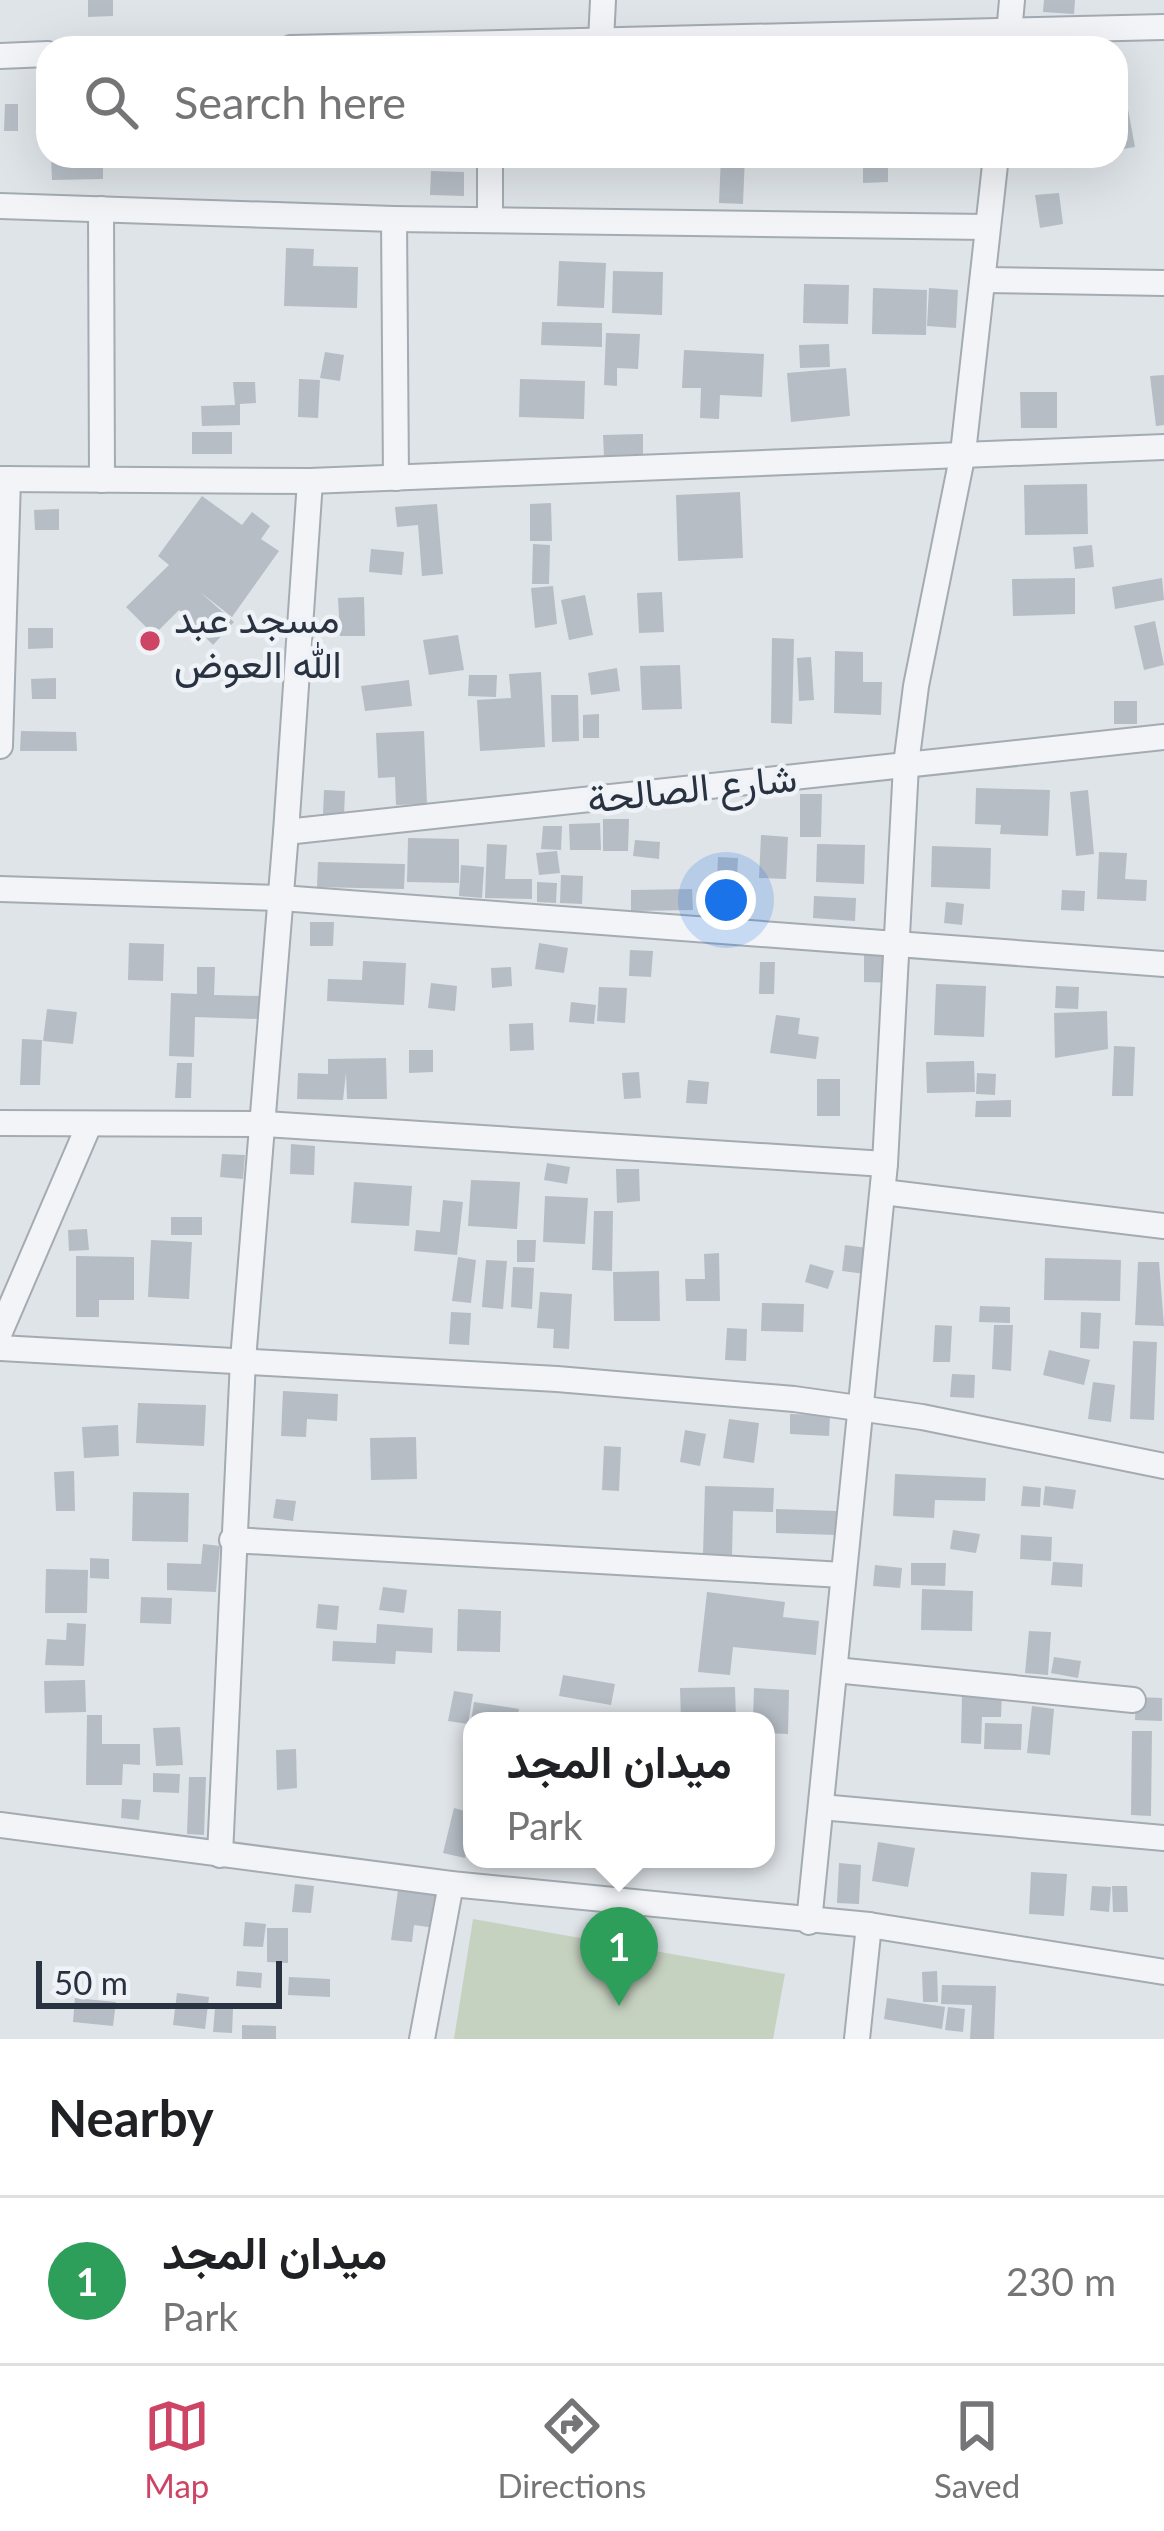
<!DOCTYPE html>
<html lang="en">
<head>
<meta charset="utf-8">
<style>
  :root { --surface:#fff; --page:#f6f6f6; --text:#202124; --muted:#757577; --line:#e0e0e0; --accent:#cd4464 }
  body { margin:0; font-family:Lato,Vazirmatn,sans-serif; background:var(--page); color:var(--text) }
  .scale { position:absolute; left:36px; bottom:30px; width:246px; box-sizing:border-box; padding-left:12px; border:6px solid #283240; border-top:0; font-size:33px; line-height:42px; white-space:nowrap; color:#283240; -webkit-text-stroke:9px #eff2f6; paint-order:stroke }
  .you { position:absolute; left:726px; top:900px; width:42px; height:42px; margin:-30px; border:9px solid #fff; border-radius:50%; background:#1a73e8; box-shadow:0 0 0 18px #1a73e833 }
  .badge { display:grid; place-items:center; width:78px; height:78px; border-radius:50%; background:var(--accent); color:#fff; font-size:39px; font-weight:700 }
  .pin { position:absolute; translate:-50% -99px; filter:drop-shadow(0 3px 6px #0008) }
  .pin::after { content:''; position:absolute; top:63px; width:42px; height:36px; background:inherit; clip-path:polygon(0 0,100% 0,50% 100%) }
  .popup { position:absolute; left:463px; top:1712px; width:312px; height:156px; box-sizing:border-box; display:grid; place-content:center; border-radius:24px; background:var(--surface); filter:drop-shadow(0 3px 9px #0005); font-size:39px; white-space:nowrap; color:var(--muted) }
  .popup b { font-size:45px; color:var(--text) }
  .popup::after { content:''; position:absolute; left:50%; top:100%; margin-left:-24px; border:24px solid transparent; border-top-color:var(--surface) }
  .list { margin:0; padding:0; list-style:none }
  h2 { display:flex; justify-content:space-between; align-items:center; height:156px; margin:0; padding:0 48px; font-size:51px }
  h2 small { font-size:39px; font-weight:400; color:var(--muted) }
  .list li { display:grid; grid-template-columns:78px 1fr auto; gap:36px; align-items:center; box-sizing:border-box; height:168px; padding:0 48px; border-top:3px solid var(--line) }
  .list b { display:block; font-size:45px; white-space:nowrap }
  .list p { margin:0; font-size:39px; white-space:nowrap; color:var(--muted) }
  .list em { font-size:39px; font-style:normal; color:var(--muted) }
  .icon { flex:none; width:66px; height:66px; fill:none; stroke:currentColor; stroke-width:2; stroke-linecap:round; stroke-linejoin:round }
  .map { position:relative; flex:none; width:1164px; height:2039px; overflow:hidden }
  .search { position:absolute; background:var(--surface); box-shadow:0 12px 48px #0002; left:36px; right:36px; top:36px; height:132px; display:flex; align-items:center; gap:30px; box-sizing:border-box; padding:0 42px; border-radius:36px; color:var(--muted); font-size:45px }
  .sheet { height:324px; background:var(--surface) }
  nav { display:flex; justify-content:space-around; align-items:center; box-sizing:border-box; height:168px; border-top:3px solid var(--line); background:var(--surface); font-size:33px; color:var(--muted) }
  nav a { display:grid; justify-items:center; gap:6px }
  nav .on { color:var(--accent) }
  .map>svg:first-child { display:block }
</style>
</head>
<body>
<div class="map">
<svg width="1164" height="2039" viewBox="0 0 1164 2039">
  <rect width="100%" height="100%" fill="#dfe4e8"/>
  <path fill="#c6d2c0" d="M473 1919 785 1974 773 2039H454Z"/>
  <g fill="#b6bdc5">
    <path d="M88 0H113V16L88 17Z"/>
    <path d="M1044 0H1075L1074 14 1043 12Z"/>
    <path d="M1125 93 1135 147 1117 150 1116 94Z"/>
    <path d="M5 104H18V131H4Z"/>
    <path d="M51 156H103V179L52 180Z"/>
    <path d="M405 156H483L482 168 404 165Z"/>
    <path d="M721 156H745L743 204 719 203Z"/>
    <path d="M863 156H888V182L863 183Z"/>
    <path d="M431 171 464 172V196L430 195Z"/>
    <path d="M1059 193 1063 224 1040 228 1035 195Z"/>
    <path d="M286 248 314 249 313 266 358 267 357 308 284 306Z"/>
    <path d="M559 261 606 263 604 308 557 306Z"/>
    <path d="M613 271 663 272 662 315 612 313Z"/>
    <path d="M804 284 849 285 848 324 803 323Z"/>
    <path d="M873 288 927 290 926 335 872 334Z"/>
    <path d="M929 288 958 290 956 328 927 326Z"/>
    <path d="M542 322 602 323V347L541 345Z"/>
    <path d="M606 333 640 334 638 369 617 368V386L604 385Z"/>
    <path d="M829 344 830 367 800 368 799 345Z"/>
    <path d="M684 350 764 354 762 397 720 395 719 419 700 418 701 388H682Z"/>
    <path d="M325 352 344 355 340 381 320 378Z"/>
    <path d="M846 368 850 416 791 422 787 373Z"/>
    <path d="M1164 375V425L1156 426 1150 376Z"/>
    <path d="M299 379 320 380 318 418 298 417Z"/>
    <path d="M520 379 585 381 584 419 519 417Z"/>
    <path d="M233 382H255L256 403 240 404V425L202 426 201 406 235 405Z"/>
    <path d="M1020 392H1057V428H1021Z"/>
    <rect x="192" y="432" width="40" height="22"/>
    <path d="M643 434V455L604 456 603 435Z"/>
    <path d="M1087 484 1088 534 1025 535 1024 485Z"/>
    <path d="M740 492 743 558 678 561 676 495Z"/>
    <path d="M202 496 242 525 252 512 270 526 261 539 279 551 232 617 200 592 234 622 213 645 179 610 154 635 126 607 169 565 158 556Z"/>
    <path d="M551 503 552 541H530V504Z"/>
    <path d="M437 504 443 574 422 576 418 525 397 527 395 507Z"/>
    <path d="M59 509V530H35L34 510Z"/>
    <path d="M533 544 550 545 549 584H532Z"/>
    <path d="M1092 545 1094 567 1075 569 1073 547Z"/>
    <path d="M371 549 404 552 402 575 369 572Z"/>
    <path d="M1075 578V614L1013 616 1012 579Z"/>
    <path d="M1162 578 1164 600 1115 609 1112 587Z"/>
    <path d="M553 586 557 624 535 628 531 588Z"/>
    <path d="M662 592 664 632 639 633 637 593Z"/>
    <path d="M585 595 593 635 569 640 561 600Z"/>
    <path d="M364 597 365 636H340L338 598Z"/>
    <path d="M1155 621 1164 665 1144 670 1134 626Z"/>
    <path d="M28 628H53V648L28 649Z"/>
    <path d="M458 635 464 670 429 675 423 640Z"/>
    <path d="M772 638 794 639 792 724 771 723Z"/>
    <path d="M835 651 863 652V682H882L881 715 834 713Z"/>
    <path d="M811 657 814 700 799 701 797 658Z"/>
    <path d="M680 665 682 709 642 710 640 666Z"/>
    <path d="M617 668 620 691 591 695 588 673Z"/>
    <path d="M541 672 545 747 480 751 477 700 511 698 509 674Z"/>
    <path d="M469 675H497L496 697 468 696Z"/>
    <path d="M56 678V699H32L31 679Z"/>
    <path d="M409 680 412 706 365 711 361 686Z"/>
    <path d="M551 695H578L579 741 552 742Z"/>
    <rect x="1114" y="701" width="23" height="23"/>
    <path d="M599 714V738H583V715Z"/>
    <path d="M21 731 76 732 77 751H20Z"/>
    <path d="M424 731 427 804 396 805 395 777 378 778 376 733Z"/>
    <path d="M976 788 1050 790 1048 836 1000 834 1001 825 975 824Z"/>
    <path d="M324 790 345 791 344 816 323 815Z"/>
    <path d="M1088 790 1094 854 1076 856 1070 792Z"/>
    <path d="M800 794H822L821 837H800Z"/>
    <path d="M603 819H629L628 851H603Z"/>
    <path d="M600 823 601 850H570L569 824Z"/>
    <path d="M543 826H562L561 850 541 849Z"/>
    <path d="M761 835 788 837 786 879 759 878Z"/>
    <path d="M408 838 459 839V883L407 882Z"/>
    <path d="M635 840 660 842 659 859 633 856Z"/>
    <path d="M487 844 507 845 505 879H532V899L485 898Z"/>
    <path d="M817 844 865 845 864 884 816 882Z"/>
    <path d="M932 846 991 848 990 889 931 887Z"/>
    <path d="M557 851 560 873 539 875 536 853Z"/>
    <path d="M1099 852 1127 853 1125 879 1147 880 1146 901 1097 899Z"/>
    <path d="M718 857 738 858 736 901 716 900Z"/>
    <path d="M318 862 405 864 404 889 317 887Z"/>
    <path d="M461 865 484 867 482 898 459 896Z"/>
    <path d="M561 875 583 876 582 904 560 903Z"/>
    <path d="M537 882 557 883 556 903 537 902Z"/>
    <path d="M692 889 693 910 631 911V890Z"/>
    <path d="M1062 890 1085 891 1084 911 1061 910Z"/>
    <path d="M814 896 856 898 855 921 813 918Z"/>
    <path d="M946 902 964 904 962 925 944 923Z"/>
    <path d="M310 922H334L333 946H310Z"/>
    <path d="M129 943 164 944 163 981 128 980Z"/>
    <path d="M539 943 568 948 564 973 535 969Z"/>
    <path d="M630 950 653 951 651 977 629 976Z"/>
    <path d="M864 954 895 955V983L864 982Z"/>
    <path d="M363 961 406 963 404 1005 327 1001 328 979 362 980Z"/>
    <path d="M760 962H775L774 994H759Z"/>
    <path d="M197 967H215L214 995 260 996V1019L195 1017 194 1057 169 1056 171 993 197 994Z"/>
    <path d="M511 967 512 986 492 988 491 968Z"/>
    <path d="M431 983 457 986 455 1011 428 1008Z"/>
    <path d="M936 984 986 986 984 1037 934 1035Z"/>
    <path d="M1056 986 1079 987 1078 1009 1055 1008Z"/>
    <path d="M599 987 627 988 625 1023 597 1021Z"/>
    <path d="M571 1002 596 1005 594 1024 569 1022Z"/>
    <path d="M47 1009 77 1012 73 1044 43 1041Z"/>
    <path d="M1107 1011 1108 1049 1055 1058 1054 1013Z"/>
    <path d="M776 1015 800 1018 798 1034 819 1037 816 1059 770 1053Z"/>
    <path d="M533 1023 534 1050 510 1051 509 1024Z"/>
    <path d="M22 1039 42 1040 40 1085H20Z"/>
    <path d="M1114 1046 1135 1047 1133 1096H1112Z"/>
    <path d="M409 1050H433V1072L409 1073Z"/>
    <path d="M386 1058 387 1099H347L346 1073 343 1100 297 1099 298 1073 328 1074V1059Z"/>
    <path d="M974 1061 975 1092 927 1093 926 1062Z"/>
    <path d="M177 1063H192L191 1098H175Z"/>
    <path d="M639 1072 641 1098 624 1099 622 1073Z"/>
    <path d="M977 1073 996 1074 995 1095 976 1094Z"/>
    <rect x="817" y="1079" width="23" height="37"/>
    <path d="M688 1080 709 1082 707 1104 686 1103Z"/>
    <path d="M1011 1100V1117H975L976 1101Z"/>
    <path d="M291 1144 315 1146 314 1175 290 1174Z"/>
    <path d="M222 1154 245 1155 243 1179 220 1177Z"/>
    <path d="M547 1163 570 1167 567 1184 544 1180Z"/>
    <path d="M616 1169H639L640 1201 617 1203Z"/>
    <path d="M471 1180 520 1182 517 1229 468 1226Z"/>
    <path d="M354 1182 412 1186 409 1226 351 1223Z"/>
    <path d="M545 1196 588 1198 585 1244 543 1242Z"/>
    <path d="M443 1200 463 1202 457 1255 414 1251 416 1230 440 1232Z"/>
    <path d="M594 1211H613L612 1271 592 1270Z"/>
    <rect x="171" y="1217" width="31" height="18"/>
    <path d="M87 1229 89 1250 69 1251 68 1230Z"/>
    <path d="M151 1240 192 1242 189 1299 148 1297Z"/>
    <path d="M517 1240H536L535 1262H517Z"/>
    <path d="M845 1245 868 1248 865 1274 842 1271Z"/>
    <path d="M719 1253 720 1301H686L685 1279H705L704 1254Z"/>
    <path d="M76 1256 134 1257V1300H99V1317H76Z"/>
    <path d="M458 1257 476 1260 471 1303 452 1301Z"/>
    <path d="M1045 1258 1121 1260 1120 1301 1044 1300Z"/>
    <path d="M486 1260 507 1261 503 1309 482 1307Z"/>
    <path d="M1138 1262H1159L1164 1326 1135 1325Z"/>
    <path d="M810 1264 834 1271 828 1289 805 1282Z"/>
    <path d="M513 1267 534 1268 532 1309 511 1307Z"/>
    <path d="M659 1271 660 1321H614L613 1272Z"/>
    <path d="M540 1292 572 1294 569 1349 553 1348 554 1329 537 1328Z"/>
    <path d="M762 1303 804 1304 803 1332 761 1331Z"/>
    <path d="M980 1306 1010 1307V1323L979 1322Z"/>
    <path d="M451 1312 471 1313 469 1345 449 1344Z"/>
    <path d="M1081 1312 1101 1313 1099 1349 1080 1348Z"/>
    <path d="M935 1325 952 1326 950 1362H933Z"/>
    <path d="M994 1325H1013L1011 1371 992 1369Z"/>
    <path d="M727 1328 747 1329 746 1361 725 1360Z"/>
    <path d="M1133 1341 1157 1342 1154 1420 1130 1419Z"/>
    <path d="M1049 1350 1090 1360 1084 1385 1043 1375Z"/>
    <path d="M952 1374 975 1375 974 1398 950 1397Z"/>
    <path d="M1093 1382 1115 1385 1111 1422 1088 1419Z"/>
    <path d="M283 1391 338 1394 337 1421 307 1419 306 1437 281 1436Z"/>
    <path d="M138 1403 206 1405 204 1446 136 1443Z"/>
    <path d="M790 1414 830 1415 829 1436 790 1434Z"/>
    <path d="M729 1419 759 1423 754 1463 723 1458Z"/>
    <path d="M118 1425 119 1456 84 1458 82 1427Z"/>
    <path d="M685 1430 706 1434 700 1466 680 1462Z"/>
    <path d="M416 1437 417 1479 371 1480 370 1438Z"/>
    <path d="M604 1446 621 1447 619 1491 602 1490Z"/>
    <path d="M74 1471 75 1511H56L54 1472Z"/>
    <path d="M895 1474 986 1478 985 1501 935 1500 934 1518 893 1516Z"/>
    <path d="M705 1486 774 1488 773 1512 733 1511 732 1555 703 1554Z"/>
    <path d="M1023 1486 1041 1488 1040 1507 1021 1506Z"/>
    <path d="M1045 1486 1076 1490 1073 1509 1043 1505Z"/>
    <path d="M133 1492 189 1493 188 1542 132 1541Z"/>
    <path d="M276 1499 296 1501 293 1521 273 1518Z"/>
    <path d="M776 1509 837 1511 836 1535 776 1533Z"/>
    <path d="M953 1530 980 1534 976 1553 950 1549Z"/>
    <path d="M1021 1535 1052 1537 1051 1561 1020 1559Z"/>
    <path d="M203 1544 220 1546 216 1592 167 1590V1563L201 1564Z"/>
    <path d="M90 1558 109 1559V1579L90 1578Z"/>
    <path d="M1053 1562 1083 1564 1082 1587 1051 1585Z"/>
    <path d="M911 1563H946L945 1586 911 1585Z"/>
    <path d="M875 1565 902 1568 900 1588 873 1586Z"/>
    <path d="M46 1569 88 1570 87 1613H45Z"/>
    <path d="M383 1587 407 1590 404 1613 379 1610Z"/>
    <path d="M922 1589 973 1591 972 1631 921 1630Z"/>
    <path d="M707 1592 785 1602 783 1617 819 1621 816 1655 733 1647 730 1675 698 1672Z"/>
    <path d="M141 1597 172 1598 171 1624 140 1623Z"/>
    <path d="M318 1604 339 1606 337 1630 316 1628Z"/>
    <path d="M458 1609 501 1611 500 1652 457 1651Z"/>
    <path d="M67 1623 86 1624 84 1666 45 1665 47 1639 66 1640Z"/>
    <path d="M377 1624 433 1628 432 1653 396 1651 395 1664 332 1661 333 1641 376 1643Z"/>
    <path d="M1029 1631 1051 1632 1048 1675 1025 1673Z"/>
    <path d="M1054 1657 1081 1661 1078 1678 1051 1673Z"/>
    <path d="M563 1675 615 1684 611 1705 559 1696Z"/>
    <path d="M85 1680 86 1712 45 1713 44 1681Z"/>
    <path d="M735 1687 736 1721H681L680 1688Z"/>
    <path d="M754 1688 789 1690 788 1734 766 1733V1721H753Z"/>
    <path d="M454 1691 473 1694 468 1724 448 1721Z"/>
    <path d="M962 1693 1002 1694 1001 1717H982L981 1744 961 1743Z"/>
    <path d="M1136 1697 1162 1698V1721L1135 1720Z"/>
    <path d="M474 1702 519 1709 517 1721H471Z"/>
    <path d="M1032 1706 1054 1709 1050 1755 1027 1753Z"/>
    <path d="M87 1715H102V1744H140V1765L123 1764 122 1785H86Z"/>
    <path d="M985 1723 1022 1724 1021 1750 984 1749Z"/>
    <path d="M180 1727 183 1765 156 1766 153 1728Z"/>
    <path d="M1132 1731H1152L1151 1816 1131 1815Z"/>
    <path d="M296 1749 297 1788 277 1790 276 1750Z"/>
    <path d="M153 1773 180 1774 179 1793 153 1792Z"/>
    <path d="M189 1777H206L204 1835 187 1834Z"/>
    <path d="M122 1799 141 1800 139 1820 121 1818Z"/>
    <path d="M454 1808 472 1813 465 1858 443 1853Z"/>
    <path d="M878 1842 915 1848 908 1887 872 1881Z"/>
    <path d="M839 1863 861 1865 859 1904 837 1903Z"/>
    <path d="M1031 1872 1067 1874 1064 1916 1029 1914Z"/>
    <path d="M295 1884 314 1886 311 1913 292 1912Z"/>
    <path d="M1092 1886 1111 1887 1109 1912 1090 1910Z"/>
    <path d="M1112 1886H1127L1128 1912H1113Z"/>
    <path d="M398 1890 439 1896 435 1928 414 1925 412 1942 391 1940Z"/>
    <path d="M245 1922 266 1924 263 1947 243 1946Z"/>
    <path d="M267 1928H288V1963L267 1962Z"/>
    <path d="M237 1971 262 1973 261 1988 236 1986Z"/>
    <path d="M937 1971 938 2002H923L922 1972Z"/>
    <path d="M289 1977 330 1979V1997L288 1995Z"/>
    <path d="M942 1985 996 1986 994 2039H970L972 2005 941 2004Z"/>
    <path d="M177 1993 209 1997 205 2029 173 2025Z"/>
    <path d="M75 1998 116 2002 113 2026 73 2022Z"/>
    <path d="M887 1998 945 2007 942 2029 884 2019Z"/>
    <path d="M948 2007 965 2009 963 2032 945 2030Z"/>
    <path d="M215 2008 233 2009 232 2033 213 2032Z"/>
    <path d="M242 2025 276 2026V2039H242Z"/>
  </g>
  <g fill="none" stroke-linecap="round" stroke-linejoin="round">
    <defs>
      <g id="street">
        <path d="M601 41 603 0"/>
        <path d="M1008 45 1012 0"/>
        <path d="M291 48 1164 27"/>
        <path d="M0 56 48 54"/>
        <path d="M0 206 394 219 987 227"/>
        <path d="M101 209 102 480"/>
        <path d="M490 218V156"/>
        <path d="M394 219 396 478"/>
        <path d="M983 280 1164 283"/>
        <path d="M0 479 310 481 1164 447"/>
        <path d="M0 746 8 479"/>
        <path d="M286 832 310 481"/>
        <path d="M0 889 281 898 1164 964"/>
        <path d="M0 1123 265 1124 885 1164"/>
        <path d="M883 1192 1164 1226"/>
        <path d="M0 1332 89 1125"/>
        <path d="M0 1348 557 1379 794 1399 922 1417 1164 1466"/>
        <path d="M232 1540 843 1575"/>
        <path d="M835 1670 1133 1700"/>
        <path d="M821 1807 1164 1838"/>
        <path d="M0 1825 451 1884 869 1925 1164 1972"/>
        <path d="M220 1855 243 1360 286 832 1164 737"/>
        <path d="M809 1922 885 1164 906 765 916 686 963 453 996 156"/>
        <path d="M422 2039 451 1884"/>
        <path d="M857 2039 869 1925"/>
      </g>
    </defs>
    <use href="#street" stroke="#a4abb2" stroke-width="28"/>
    <use href="#street" stroke="#f2f4f7" stroke-width="24"/>
  </g>
  <circle fill="#cd4464" stroke="#eff2f6" stroke-width="4.5" cx="150" cy="641" r="12"/>
  <g text-anchor="middle" stroke-width="9" stroke-linejoin="round" paint-order="stroke">
    <g font-size="39" fill="#283240" stroke="#eff2f6" text-anchor="start">
      <text x="174" y="633">مسجد عبد<tspan x="174" dy="45">الله العوض</tspan></text>
    </g>
    <g font-size="39" fill="#283240" stroke="#eff2f6">
      <text transform="translate(692 788) rotate(-6)" y="14">شارع الصالحة</text>
    </g>
  </g>
</svg>
<div class="scale">50 m</div>
<div class="you"></div>
<div class="pin badge" style="left:619px;top:2006px;background:#2e9e5b">1</div>
<div class="popup"><b>ميدان المجد</b>Park</div>
<div class="search"><svg class="icon" aria-label="search" viewBox="0 0 24 24"><circle cx="10" cy="10" r="6"/><path d="M15 15l6 6"/></svg>Search here</div>
</div>
<section class="sheet">
<h2>Nearby<small></small></h2>
<ul class="list">
<li><span class="badge" style="background:#2e9e5b">1</span><div><b>ميدان المجد</b><p>Park</p></div><em>230 m</em></li>
</ul>
</section>
<nav>
<a class="on"><svg class="icon" aria-label="map" viewBox="0 0 24 24"><path d="M3 6l6-2 6 2 6-2v14l-6 2-6-2-6 2zM9 4v14M15 6v14"/></svg>Map</a>
<a><svg class="icon" aria-label="directions" viewBox="0 0 24 24"><path d="M12 3l9 9-9 9-9-9zM9 14v-3h6M13 9l2 2-2 2"/></svg>Directions</a>
<a><svg class="icon" aria-label="saved" viewBox="0 0 24 24"><path d="M7 4h10v16l-5-4-5 4z"/></svg>Saved</a>
</nav>
</body>
</html>
